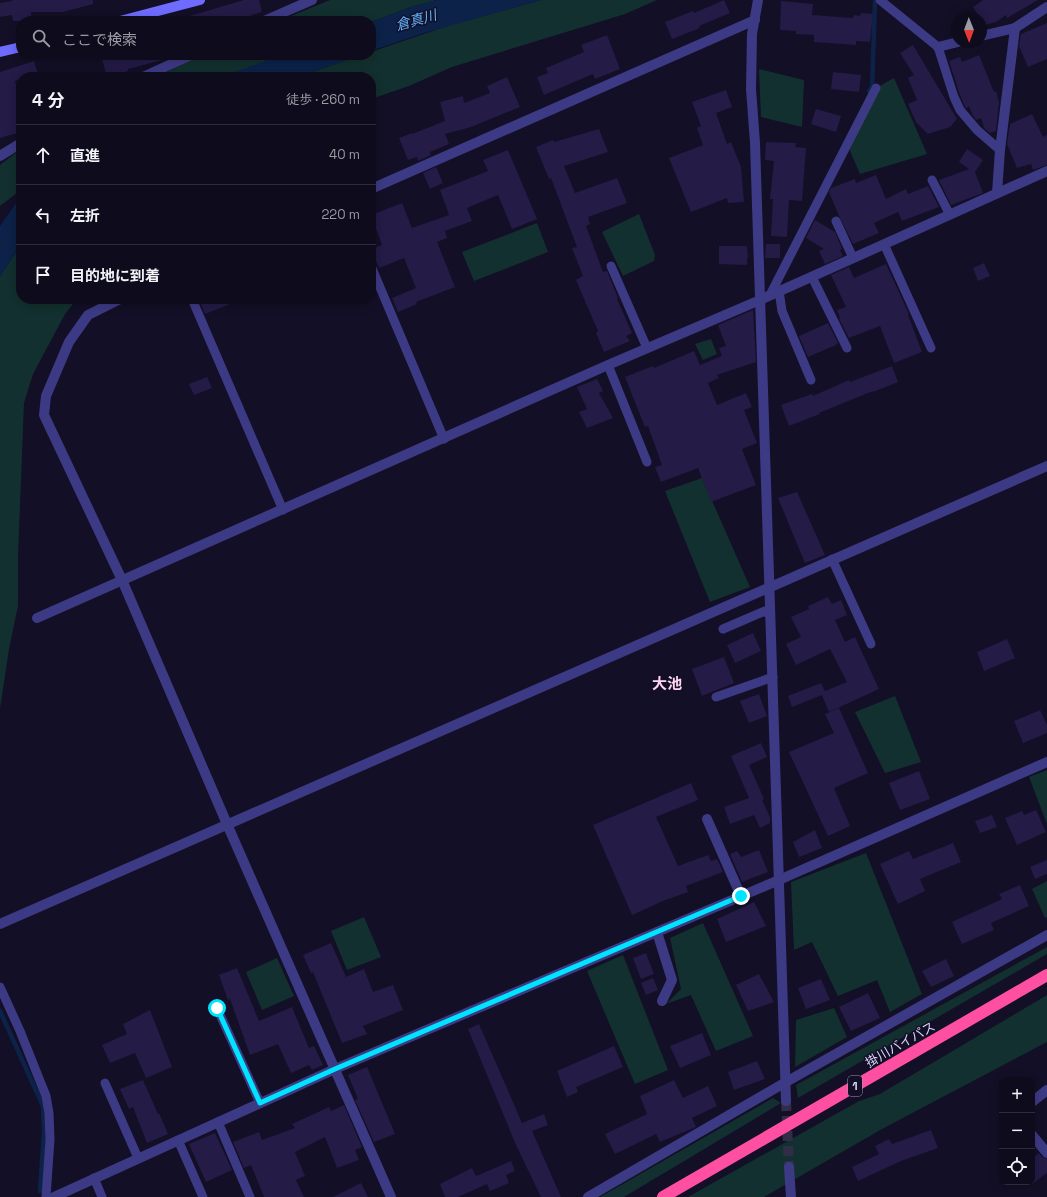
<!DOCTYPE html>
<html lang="ja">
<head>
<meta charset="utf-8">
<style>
  :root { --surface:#0e0b1c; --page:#1c1929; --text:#f1f3f6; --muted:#9b9ba3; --line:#2e2b3b }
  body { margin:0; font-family:"Space Grotesk","Noto Sans JP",sans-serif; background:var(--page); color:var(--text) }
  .controls { position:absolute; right:12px; bottom:12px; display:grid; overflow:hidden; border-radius:8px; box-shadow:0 2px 10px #0003 }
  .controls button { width:36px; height:36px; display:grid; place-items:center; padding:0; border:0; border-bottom:1px solid var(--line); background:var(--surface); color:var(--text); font:20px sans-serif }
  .compass { position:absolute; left:951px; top:12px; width:36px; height:36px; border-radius:50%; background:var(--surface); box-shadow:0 2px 10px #0003; rotate:179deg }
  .stop { position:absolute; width:12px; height:12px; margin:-9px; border:3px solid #00e5ff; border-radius:50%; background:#fff }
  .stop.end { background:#00e5ff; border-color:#fff; box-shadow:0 1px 4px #0008 }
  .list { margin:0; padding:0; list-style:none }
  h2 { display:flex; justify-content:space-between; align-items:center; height:52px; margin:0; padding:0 16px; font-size:17px }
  h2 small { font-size:13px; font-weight:400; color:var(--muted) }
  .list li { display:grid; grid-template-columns:26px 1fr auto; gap:12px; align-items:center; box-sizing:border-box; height:60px; padding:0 16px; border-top:1px solid var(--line) }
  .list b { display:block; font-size:15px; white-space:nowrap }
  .list em { font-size:13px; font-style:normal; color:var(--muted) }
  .icon { flex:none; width:22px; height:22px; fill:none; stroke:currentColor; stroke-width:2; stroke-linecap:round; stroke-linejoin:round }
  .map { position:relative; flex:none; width:1047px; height:1197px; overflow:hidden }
  .search { position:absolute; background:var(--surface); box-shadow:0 2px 10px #0003; left:16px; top:16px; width:360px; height:44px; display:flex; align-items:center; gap:10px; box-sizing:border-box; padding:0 14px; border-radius:16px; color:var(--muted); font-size:15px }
  .panel { position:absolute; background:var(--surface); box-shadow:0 2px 10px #0003; left:16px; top:72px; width:360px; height:232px; border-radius:16px }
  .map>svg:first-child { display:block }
</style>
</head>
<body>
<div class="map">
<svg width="1047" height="1197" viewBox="0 0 1047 1197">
  <rect width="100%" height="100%" fill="#130f26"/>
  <g fill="#12302f">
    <path d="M330 0H437L414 6 371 22 279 21Z"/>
    <path d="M541 0H657L625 14 452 67 409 86 371 99V77H298L361 55H371V52L447 26Z"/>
    <path d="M201 55H283L225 77H157Z"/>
    <path d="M759 69 804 80 802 127 761 117Z"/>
    <path d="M894 78 927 154 860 174 847 144 876 88Z"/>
    <path d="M21 149V190L0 206V165Z"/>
    <path d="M639 214 655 255 654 261 623 276 602 232Z"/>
    <path d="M537 223 548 252 474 281 462 252Z"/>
    <path d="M21 245V299H77L65 314 33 374 24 403 18 558V606L9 649 0 709V276Z"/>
    <path d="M711 339 717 354 703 360 695 344Z"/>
    <path d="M702 478 750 587 710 602 665 491Z"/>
    <path d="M895 696 921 762 885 773 855 712Z"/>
    <path d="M1047 770V824L1029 777Z"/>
    <path d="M866 853 922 994 890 1012 877 980 838 996 812 942 794 950 791 882Z"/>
    <path d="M1047 881V917L1045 918 1032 889Z"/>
    <path d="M364 917 381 957 347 970 331 931Z"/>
    <path d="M703 923 753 1036 716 1051 691 995 666 1004 681 989 670 938Z"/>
    <path d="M1047 947V954L798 1098 796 1085Z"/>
    <path d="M623 955 668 1070 635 1084 587 971Z"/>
    <path d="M277 958 294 996 262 1010 246 972Z"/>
    <path d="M1047 995V1042L882 1129 764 1197H688L859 1101 880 1094Z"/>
    <path d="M834 1008 847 1037 795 1067 796 1020Z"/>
    <path d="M773 1098 781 1103 624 1197H600Z"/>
  </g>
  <g fill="#0c2248">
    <path d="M437 0H541L424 33 371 51V22L414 6Z"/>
    <path d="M281 55H361L298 77H221Z"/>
    <path d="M21 196V244L0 277V226Z"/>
  </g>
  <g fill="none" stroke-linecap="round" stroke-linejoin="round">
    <g stroke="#0c2248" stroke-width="4.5">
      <path d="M869 91 872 87 875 2"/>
      <path d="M0 1011 43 1106 44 1132 40 1191"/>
    </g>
  </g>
  <g fill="#241b47">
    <path d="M12 0H93V4L63 12H31L32 21H13L12 15 0 17V3L12 1Z"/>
    <path d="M244 0H259L262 12 251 15 252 21H183V18Z"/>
    <path d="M724 0 730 13 699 26 700 28 672 39 665 22 693 11 694 13Z"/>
    <path d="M983 0H1038L1007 18 1006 15 996 22 985 25 973 7Z"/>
    <path d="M781 1 813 4 812 15 853 18 854 15 860 16 861 13 873 14 870 42 856 41V45L814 42V35L796 34V31L780 30Z"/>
    <path d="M1047 23V59L1028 67 1019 46 1021 34Z"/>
    <path d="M607 35 620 69 595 79 593 74 544 95 537 77 548 73 546 68 584 52 581 45Z"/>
    <path d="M913 45 957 119 950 127 928 134 916 122 908 104 917 100 908 78 914 75 900 53Z"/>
    <path d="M101 55H165L166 59 128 69V71L107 77Z"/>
    <path d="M979 55 994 92 996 91 999 102 996 131 990 133 984 128 981 118 976 120 972 114 969 106 967 108 965 107 960 95 949 61 960 57 962 62Z"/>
    <path d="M34 61 39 77H21V79L15 81 21 103V132L0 138V72Z"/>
    <path d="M833 72 861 75 859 92 831 89Z"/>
    <path d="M507 77 520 107 471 127 445 134 449 144 430 152 431 155 418 161 417 157 408 160 399 138 412 133V134L445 121 440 102 463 96 464 103 490 93 487 86Z"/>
    <path d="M726 90 732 107 716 113 727 144 731 142 741 167 744 202 728 203 727 198 691 212 669 158 703 145 697 128 701 126 692 102Z"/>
    <path d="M816 109 841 116 836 132 811 124Z"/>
    <path d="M1032 114 1043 137 1047 135V165L1033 170 1031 164 1017 168 1007 144 1010 124Z"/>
    <path d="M599 129 608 152 564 166 575 193 617 178 627 203 588 217 590 224 586 226 603 272 607 271 618 298 617 299 632 333 626 336 630 341 604 352 596 333 598 331 576 280 583 276 572 248 577 247 551 178 549 179 536 147 553 140 554 142Z"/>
    <path d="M766 142 796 143 795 147 806 148 802 201 789 200 787 237 771 236 773 199H770L774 161 765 160Z"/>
    <path d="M967 149 983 160 975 172 983 193 951 205 939 180 969 169 959 162Z"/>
    <path d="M508 150 537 219 512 229 498 195 467 208 472 221 445 231 447 238 437 242 455 287 416 302 417 304 398 312 392 298 416 288 404 258 379 268 371 249 382 245 371 215 402 203 412 228 449 215 440 190 488 171 483 160Z"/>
    <path d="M436 167 443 183 430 189 423 173Z"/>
    <path d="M876 175 886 199 906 189 908 194 928 186 939 207 902 221 898 212 874 223 879 233 853 244 839 216 829 192 831 188 855 179 856 183Z"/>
    <path d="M815 220 835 232 842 249 840 250 843 256 825 264 819 251 824 249 806 238Z"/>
    <path d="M766 244H780V258H765Z"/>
    <path d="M719 246H747L748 258H747V265L719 264Z"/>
    <path d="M984 263 990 276 978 281 973 268Z"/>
    <path d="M886 264 909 314 908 315 922 352 894 363 880 326 849 338 839 319 840 318 837 310 846 307 831 275 849 267 854 278Z"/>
    <path d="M199 299H240V300L205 314Z"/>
    <path d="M753 310 756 362 717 375 719 378 708 383 717 405 746 393 752 407 744 410 757 443 742 449 756 485 711 502 698 468 661 482 655 467 662 465 648 426 645 427 625 377 653 366 654 368 694 351 700 365 722 356 719 348 726 346 718 325Z"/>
    <path d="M828 323 838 343 836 344V345L808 357 799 336Z"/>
    <path d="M892 366 898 382 873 392V391L819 413 820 414 789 426 781 405 812 394 813 396 849 380 850 382Z"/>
    <path d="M207 377 212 388 194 395 189 384Z"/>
    <path d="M597 379 603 391 599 393 613 418 587 428 579 412 587 409 577 387Z"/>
    <path d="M797 492 825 555 805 563 778 498Z"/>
    <path d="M828 597 832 604 841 600 847 615 835 620 845 642 855 637 879 689 829 712 822 695 792 707 788 696 821 683 825 691 847 682 830 649 796 665 786 644 801 637 791 617 809 609 808 606Z"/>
    <path d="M753 633 761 651 735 663 727 645Z"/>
    <path d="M1007 639 1015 658 984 671 977 652Z"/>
    <path d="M724 657 734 683 702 696 692 669Z"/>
    <path d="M759 694 767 716 749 723 740 701Z"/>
    <path d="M839 708 868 773 834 788 850 826 828 836 789 752 834 733 825 714Z"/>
    <path d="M1040 710 1047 725V733L1023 743 1014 721Z"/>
    <path d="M761 743 767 757 749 765 764 799 762 800 770 817V823L760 828 754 815 730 824 724 807 749 798 731 756Z"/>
    <path d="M919 771 930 799 900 810 889 783Z"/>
    <path d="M691 783 698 800 656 817 678 866 708 855 711 861 717 859 723 872 686 886 688 892 663 901 632 915 593 825Z"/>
    <path d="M1036 810 1046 832 1017 845 1005 818 1022 811 1024 815Z"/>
    <path d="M992 815 997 827 980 833 975 821Z"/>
    <path d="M815 830 822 848 799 857 793 842Z"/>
    <path d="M953 843 961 862 920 879 925 891 898 904 880 864 909 851 913 859Z"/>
    <path d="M759 850 768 872 742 882 730 854 737 851 741 857Z"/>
    <path d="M1047 860V874L1035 879 1030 867Z"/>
    <path d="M1020 885 1029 906 991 923 994 930 962 944 952 922 1002 899 999 894Z"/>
    <path d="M754 902 766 926 726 942 717 919Z"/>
    <path d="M331 943 346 977 364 969 373 992 393 985 403 1010 363 1026 367 1034 342 1043 313 972 311 973 303 955Z"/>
    <path d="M646 953 654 974 641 979 633 958Z"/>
    <path d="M946 959 954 976 931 987 922 971Z"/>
    <path d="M237 968 259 1021 292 1007 309 1048 314 1046 323 1065 312 1070 309 1065 291 1073 278 1044 250 1055 230 999 228 1000 219 975Z"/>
    <path d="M759 974 774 1002 748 1011 736 985Z"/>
    <path d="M653 978 658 990 646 995 641 983Z"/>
    <path d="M821 979 830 1000 806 1009 798 988Z"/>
    <path d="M868 993 880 1018 851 1031 839 1007Z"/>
    <path d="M150 1010 172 1067 146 1078 135 1053 110 1063 102 1045 127 1034 123 1024Z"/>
    <path d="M479 1024 522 1123 544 1114 548 1125 532 1131 561 1197H541L516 1145 468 1029Z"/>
    <path d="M702 1033 711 1055 680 1068 670 1046Z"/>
    <path d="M614 1046 623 1067 576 1087 578 1092 567 1097 557 1071Z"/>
    <path d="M757 1061 765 1079 734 1090 728 1072Z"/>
    <path d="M367 1067 395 1134 374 1142 355 1100 358 1099 348 1075Z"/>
    <path d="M143 1080 158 1114 159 1113 168 1134 147 1143 133 1107 129 1109 120 1089Z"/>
    <path d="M674 1080 683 1098 708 1086 717 1106 692 1118 696 1127 660 1142 656 1134 615 1154 605 1134 647 1114 640 1096Z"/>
    <path d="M344 1105 362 1147 355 1150 359 1160 337 1168 325 1137 295 1152 305 1176 296 1180 304 1197H264L251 1165 244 1168 233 1142 259 1132 262 1140 295 1128 292 1124 329 1107 331 1111Z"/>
    <path d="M931 1130 938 1148 901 1161 858 1181 852 1167 879 1154 875 1146 889 1139 892 1144Z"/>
    <path d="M215 1133 232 1170 206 1182 189 1144Z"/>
    <path d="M1039 1153 1042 1157 1047 1159V1173L1032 1184V1158Z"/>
    <path d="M511 1161 515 1171 506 1175 509 1183 490 1191 487 1184 458 1197H445L440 1184 472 1168 476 1176Z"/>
    <path d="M361 1183 368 1197H333Z"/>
  </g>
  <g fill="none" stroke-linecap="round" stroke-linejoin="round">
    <path stroke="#312d47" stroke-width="10" stroke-dasharray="10 5" stroke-linecap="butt" d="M786 1101 789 1167"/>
    <g stroke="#3d3a85" stroke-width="9">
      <path d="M880 0 938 47 954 97 960 110 977 130 1000 150"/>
      <path d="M932 180 950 215"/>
      <path d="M836 221 853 258"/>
      <path d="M884 244 931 348"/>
      <path d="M371 266 444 439"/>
      <path d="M611 266 647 348"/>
      <path d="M812 277 847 348"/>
      <path d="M779 291 782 311 811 380"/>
      <path d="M770 295 876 88"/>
      <path d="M192 299 283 510"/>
      <path d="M608 365 647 462"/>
      <path d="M832 559 871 644"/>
      <path d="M723 629 765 611 770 615"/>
      <path d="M716 697 773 677"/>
      <path d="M0 987 20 1031 46 1096 49 1113 50 1139 46 1197"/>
      <path d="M217 1008 260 1103"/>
      <path d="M105 1083 138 1158"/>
      <path d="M218 1122 250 1197"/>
      <path d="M178 1140 203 1197"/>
      <path d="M94 1178 102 1197"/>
    </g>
    <g stroke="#3d3a85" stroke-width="10">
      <path d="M758 0 752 34 751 89 755 143 786 1101"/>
      <path d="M264 21 312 0"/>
      <path d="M981 36 1015 28 1047 7"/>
      <path d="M938 47 958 42"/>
      <path d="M143 77 191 55"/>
      <path d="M0 156 21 143"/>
      <path d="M371 189 755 20"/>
      <path d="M997 193 1000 150 1015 28"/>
      <path d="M120 299 88 315 69 342 46 396 44 415 122 580 227 824 391 1197"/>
      <path d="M37 618 608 365 760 300 1047 171"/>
      <path d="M707 819 741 896"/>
      <path d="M0 924 1047 466"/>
      <path d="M657 932 672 980 662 1001"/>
      <path d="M1032 1102 1047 1090"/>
      <path d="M1032 1135 1047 1153"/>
      <path d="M789 1167 791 1197"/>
      <path d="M54 1197 335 1069 779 880 1047 762"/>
      <path d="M588 1197 786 1082 1047 935"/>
    </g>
    <g stroke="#6f6bff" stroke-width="10">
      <path d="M120 21 200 0"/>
      <path d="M0 52 21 47"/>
    </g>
    <path stroke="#ff4fa3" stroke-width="12" d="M663 1197 1047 975"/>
  </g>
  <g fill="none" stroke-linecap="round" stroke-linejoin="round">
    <path stroke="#00e5ff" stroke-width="5" d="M217 1008 260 1103 335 1069 741 896"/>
  </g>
  <g text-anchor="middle" stroke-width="3" stroke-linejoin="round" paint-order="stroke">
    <rect fill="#130f26" stroke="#9e99be" stroke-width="1" x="848" y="1076" width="14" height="20" rx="3"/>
    <g font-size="12" font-weight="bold" fill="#d9d4ff">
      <text x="855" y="1090">1</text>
    </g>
    <g font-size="13" fill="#d9d4ff" stroke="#130f26">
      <text transform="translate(900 1044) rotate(-30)" y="5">掛川バイパス</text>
    </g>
    <g font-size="14" font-style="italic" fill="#62b6ff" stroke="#130f26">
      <text transform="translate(416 20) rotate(-16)" y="5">倉真川</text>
    </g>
    <g font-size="15" font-weight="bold" fill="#ffd6f0" stroke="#130f26">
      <text x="667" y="689">大池</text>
    </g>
  </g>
</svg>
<div class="controls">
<button>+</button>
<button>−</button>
<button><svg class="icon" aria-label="locate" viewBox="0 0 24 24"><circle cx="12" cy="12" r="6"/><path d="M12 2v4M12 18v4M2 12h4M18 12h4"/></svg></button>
</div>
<svg class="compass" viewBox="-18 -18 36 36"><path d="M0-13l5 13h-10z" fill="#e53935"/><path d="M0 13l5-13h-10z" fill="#9b9ba3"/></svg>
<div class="stop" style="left:217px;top:1008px"></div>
<div class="stop end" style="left:741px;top:896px"></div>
<div class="search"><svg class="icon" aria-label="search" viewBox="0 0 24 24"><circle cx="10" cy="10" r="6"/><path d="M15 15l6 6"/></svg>ここで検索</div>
<section class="panel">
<h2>4 分<small>徒歩 · 260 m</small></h2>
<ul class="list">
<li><svg class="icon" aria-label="ahead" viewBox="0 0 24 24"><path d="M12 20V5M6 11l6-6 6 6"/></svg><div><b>直進</b></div><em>40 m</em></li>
<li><svg class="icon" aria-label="left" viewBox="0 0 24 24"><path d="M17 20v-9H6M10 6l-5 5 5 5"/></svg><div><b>左折</b></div><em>220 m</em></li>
<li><svg class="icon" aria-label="arrive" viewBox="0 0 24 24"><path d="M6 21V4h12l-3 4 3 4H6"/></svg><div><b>目的地に到着</b></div></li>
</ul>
</section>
</div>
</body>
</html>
